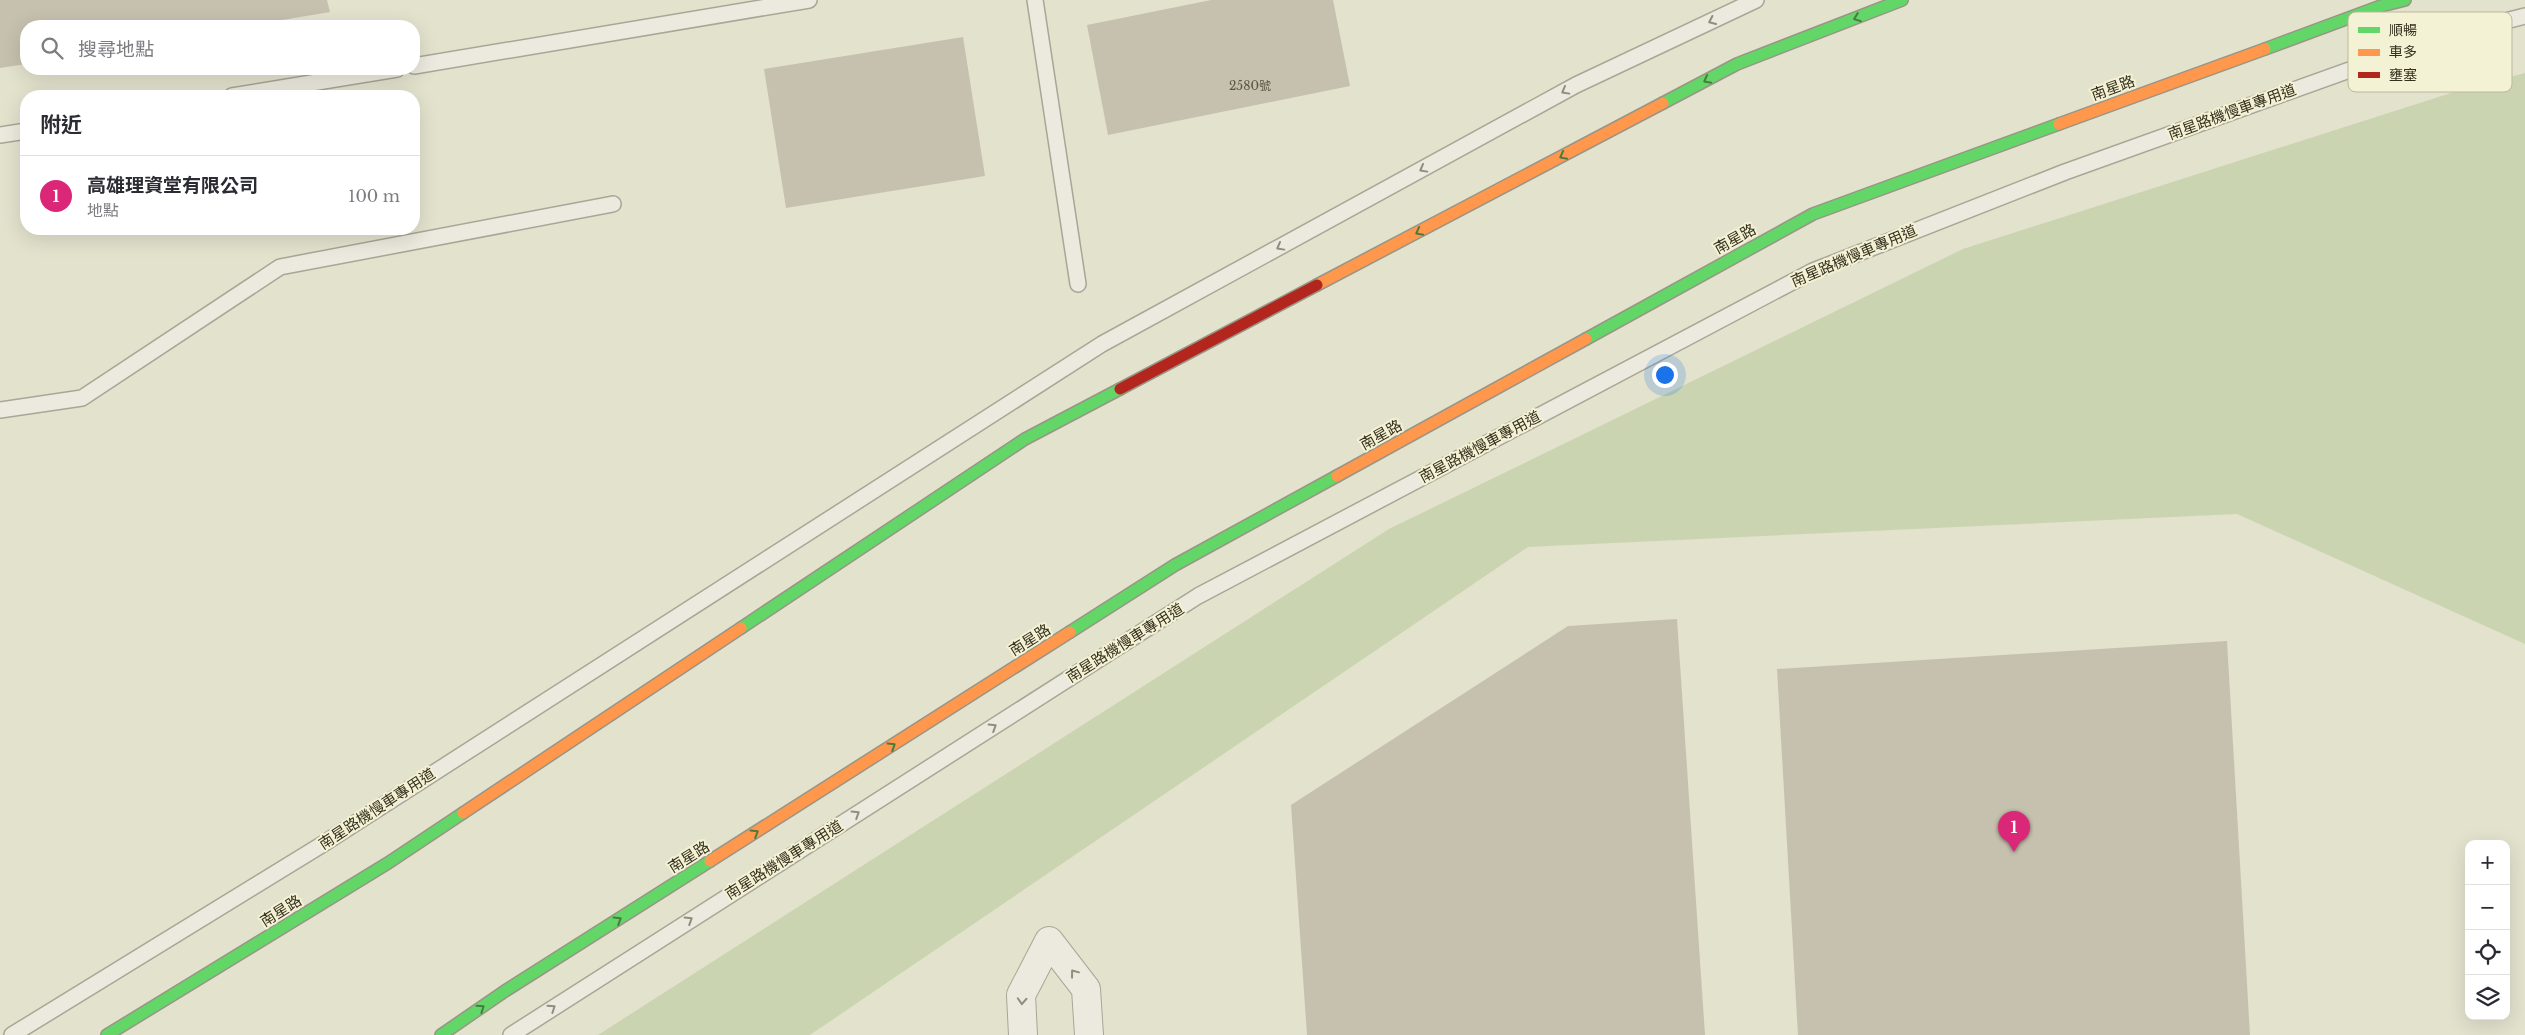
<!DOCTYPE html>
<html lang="zh-TW">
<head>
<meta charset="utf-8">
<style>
  :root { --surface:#fff; --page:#f7f7f7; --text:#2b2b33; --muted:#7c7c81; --line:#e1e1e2; --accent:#db2777 }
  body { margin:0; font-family:"Libre Baskerville","Noto Sans TC",serif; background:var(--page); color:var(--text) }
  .controls { position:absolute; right:15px; bottom:15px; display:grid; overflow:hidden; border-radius:10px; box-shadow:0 5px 20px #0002 }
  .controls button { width:45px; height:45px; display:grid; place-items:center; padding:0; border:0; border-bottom:1px solid var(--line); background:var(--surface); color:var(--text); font:25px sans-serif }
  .you { position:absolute; left:1664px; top:374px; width:18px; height:18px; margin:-12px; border:4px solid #fff; border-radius:50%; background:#1a73e8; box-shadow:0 0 0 8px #1a73e833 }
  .badge { display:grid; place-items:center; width:32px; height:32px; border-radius:50%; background:var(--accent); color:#fff; font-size:16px; font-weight:700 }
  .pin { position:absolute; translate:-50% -41px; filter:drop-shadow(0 1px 2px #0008) }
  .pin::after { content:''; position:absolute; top:26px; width:18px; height:15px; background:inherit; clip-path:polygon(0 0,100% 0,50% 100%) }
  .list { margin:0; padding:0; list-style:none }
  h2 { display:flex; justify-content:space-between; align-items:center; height:65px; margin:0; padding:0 20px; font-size:21px }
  h2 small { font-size:16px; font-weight:400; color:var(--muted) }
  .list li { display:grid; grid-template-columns:32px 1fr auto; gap:15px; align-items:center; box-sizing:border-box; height:80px; padding:0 20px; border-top:1px solid var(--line) }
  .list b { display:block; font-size:19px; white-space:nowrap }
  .list p { margin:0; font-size:16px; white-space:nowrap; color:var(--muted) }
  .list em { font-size:16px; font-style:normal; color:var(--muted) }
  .icon { flex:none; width:28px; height:28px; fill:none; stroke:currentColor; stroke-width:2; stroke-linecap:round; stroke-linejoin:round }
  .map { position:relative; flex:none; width:2525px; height:1035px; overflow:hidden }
  .search { position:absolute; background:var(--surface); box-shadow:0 5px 20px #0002; left:20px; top:20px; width:400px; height:55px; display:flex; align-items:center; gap:12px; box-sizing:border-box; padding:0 18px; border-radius:20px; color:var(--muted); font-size:19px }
  .panel { position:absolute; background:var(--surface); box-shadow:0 5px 20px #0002; left:20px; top:90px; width:400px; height:145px; border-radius:20px }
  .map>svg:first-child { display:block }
</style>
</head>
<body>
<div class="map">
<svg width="2525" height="1035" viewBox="0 0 2525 1035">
  <rect width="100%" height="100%" fill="#e3e2cd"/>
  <path fill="#cbd4b0" d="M2525 73V644L2237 514 1528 547 810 1035H598L1389 529 1963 249 2451 93Z"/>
  <g fill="#c6c1ae">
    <path d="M0 0H327L330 12 246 26H26V64L0 68Z"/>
    <path d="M1211 0H1333L1350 86 1108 135 1087 25Z"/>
    <path d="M963 37 985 176 786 208 764 69Z"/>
    <path d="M1677 619 1705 1035H1307L1291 805 1568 626Z"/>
    <path d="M2227 641 2250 1035H1798L1777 669Z"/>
  </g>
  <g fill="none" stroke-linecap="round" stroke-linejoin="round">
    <defs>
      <g id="lane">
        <path d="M1035 0 1078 284"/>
        <path d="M414 66 809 0"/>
        <path d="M232 96 397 69"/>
        <path d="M0 135 26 131"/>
        <path d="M0 410 82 398 280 267 613 204"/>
        <path d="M12 1035 323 844 1102 344 1576 85 1756 0"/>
        <path d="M511 1035 1198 596 1813 271 2065 172 2436 39 2525 16"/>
      </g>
      <path id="street" d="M1023 1035 1021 995 1049 941 1086 989 1089 1035"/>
      <g id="fast">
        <path d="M2265 49 2381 6 2405 0"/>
        <path d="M1663 103 1737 64 1902 0"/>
        <path d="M1586 339 1813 214 2059 124"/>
        <path d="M741 628 1025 439 1120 389"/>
        <path d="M1070 632 1175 565 1337 476"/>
        <path d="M107 1035 388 863 463 813"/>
        <path d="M441 1035 505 991 710 861"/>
      </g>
      <g id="slow">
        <path d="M2059 124 2265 49"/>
        <path d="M1317 285 1663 103"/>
        <path d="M1337 476 1586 339"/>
        <path d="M463 813 741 628"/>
        <path d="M710 861 1070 632"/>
      </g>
      <path id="jam" d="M1120 389 1317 285"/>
    </defs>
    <use href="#lane" stroke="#a8a696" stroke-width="18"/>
    <use href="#street" stroke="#a8a696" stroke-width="30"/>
    <use href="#fast" stroke="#989586" stroke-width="14"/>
    <use href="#slow" stroke="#989586" stroke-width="14"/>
    <use href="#jam" stroke="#989586" stroke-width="14"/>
    <use href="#lane" stroke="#eceade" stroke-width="15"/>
    <use href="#street" stroke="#eceade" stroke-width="28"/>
    <use href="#fast" stroke="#63d668" stroke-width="11"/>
    <use href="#slow" stroke="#ff974d" stroke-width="11"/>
    <use href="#jam" stroke="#b3261e" stroke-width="11"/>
  </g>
  <defs><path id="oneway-chevron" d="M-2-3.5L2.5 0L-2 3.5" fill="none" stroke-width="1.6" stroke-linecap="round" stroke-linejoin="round" transform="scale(1.25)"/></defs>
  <g stroke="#4a7b40">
    <use href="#oneway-chevron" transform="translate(1857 18) rotate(159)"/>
    <use href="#oneway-chevron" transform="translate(1707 80) rotate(152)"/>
    <use href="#oneway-chevron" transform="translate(1563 156) rotate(152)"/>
    <use href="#oneway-chevron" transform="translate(1419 232) rotate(152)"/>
    <use href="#oneway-chevron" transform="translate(892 746) rotate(-32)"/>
    <use href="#oneway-chevron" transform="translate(755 833) rotate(-32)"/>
    <use href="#oneway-chevron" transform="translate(618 920) rotate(-32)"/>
    <use href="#oneway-chevron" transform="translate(481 1008) rotate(-34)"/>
  </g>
  <g stroke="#918d7e">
    <use href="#oneway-chevron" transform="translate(1712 21) rotate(155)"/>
    <use href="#oneway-chevron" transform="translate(1565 91) rotate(151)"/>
    <use href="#oneway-chevron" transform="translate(1423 169) rotate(151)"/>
    <use href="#oneway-chevron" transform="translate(1280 247) rotate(151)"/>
    <use href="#oneway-chevron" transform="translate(993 727) rotate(-32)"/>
    <use href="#oneway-chevron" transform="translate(856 814) rotate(-32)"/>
    <use href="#oneway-chevron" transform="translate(689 920) rotate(-32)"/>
    <use href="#oneway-chevron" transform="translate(1074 973) rotate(-127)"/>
    <use href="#oneway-chevron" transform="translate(1022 1001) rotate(93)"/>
    <use href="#oneway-chevron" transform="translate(552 1008) rotate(-34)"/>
  </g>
  <g text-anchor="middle" stroke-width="4" stroke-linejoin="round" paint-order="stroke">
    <g font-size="12" fill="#5a5443">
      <text x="1250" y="90">2580號</text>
    </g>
    <g font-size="15" fill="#36301f" stroke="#f4f2d4">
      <text transform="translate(2113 88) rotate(-20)" y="5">南星路</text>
      <text transform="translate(2232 112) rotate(-20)" y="5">南星路機慢車專用道</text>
      <text transform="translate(1735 239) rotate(-29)" y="5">南星路</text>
      <text transform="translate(1854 256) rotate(-23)" y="5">南星路機慢車專用道</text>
      <text transform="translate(1381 435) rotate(-29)" y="5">南星路</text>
      <text transform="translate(1480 447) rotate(-28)" y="5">南星路機慢車專用道</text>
      <text transform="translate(1030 640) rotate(-32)" y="5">南星路</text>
      <text transform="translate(1125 643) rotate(-32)" y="5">南星路機慢車專用道</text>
      <text transform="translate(377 809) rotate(-33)" y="5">南星路機慢車專用道</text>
      <text transform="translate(689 857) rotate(-32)" y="5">南星路</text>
      <text transform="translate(784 860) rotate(-32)" y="5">南星路機慢車專用道</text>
      <text transform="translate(281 911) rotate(-32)" y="5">南星路</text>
    </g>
  </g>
  <rect x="2348" y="12" width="164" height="80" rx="8" fill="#f4f2d4" stroke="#bbb89e" stroke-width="1"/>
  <rect x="2358" y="27" width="22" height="6" fill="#63d668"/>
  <rect x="2358" y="49" width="22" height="7" fill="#ff974d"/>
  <rect x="2358" y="72" width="22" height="6" fill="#b3261e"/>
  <g font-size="14" fill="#36301f">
    <text x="2389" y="35">順暢</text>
    <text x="2389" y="57">車多</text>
    <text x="2389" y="80">壅塞</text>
  </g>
</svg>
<div class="controls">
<button>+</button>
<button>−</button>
<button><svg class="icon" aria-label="locate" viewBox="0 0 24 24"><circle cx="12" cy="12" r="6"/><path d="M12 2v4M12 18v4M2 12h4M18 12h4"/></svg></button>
<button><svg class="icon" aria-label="layers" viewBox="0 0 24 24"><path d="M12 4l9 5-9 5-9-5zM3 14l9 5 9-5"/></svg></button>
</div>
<div class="you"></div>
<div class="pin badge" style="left:2014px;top:852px">1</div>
<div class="search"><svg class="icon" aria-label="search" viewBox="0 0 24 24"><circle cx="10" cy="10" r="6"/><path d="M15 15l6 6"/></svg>搜尋地點</div>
<section class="panel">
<h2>附近<small></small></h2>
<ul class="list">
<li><span class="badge">1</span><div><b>高雄理資堂有限公司</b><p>地點</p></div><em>100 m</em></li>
</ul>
</section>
</div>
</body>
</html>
